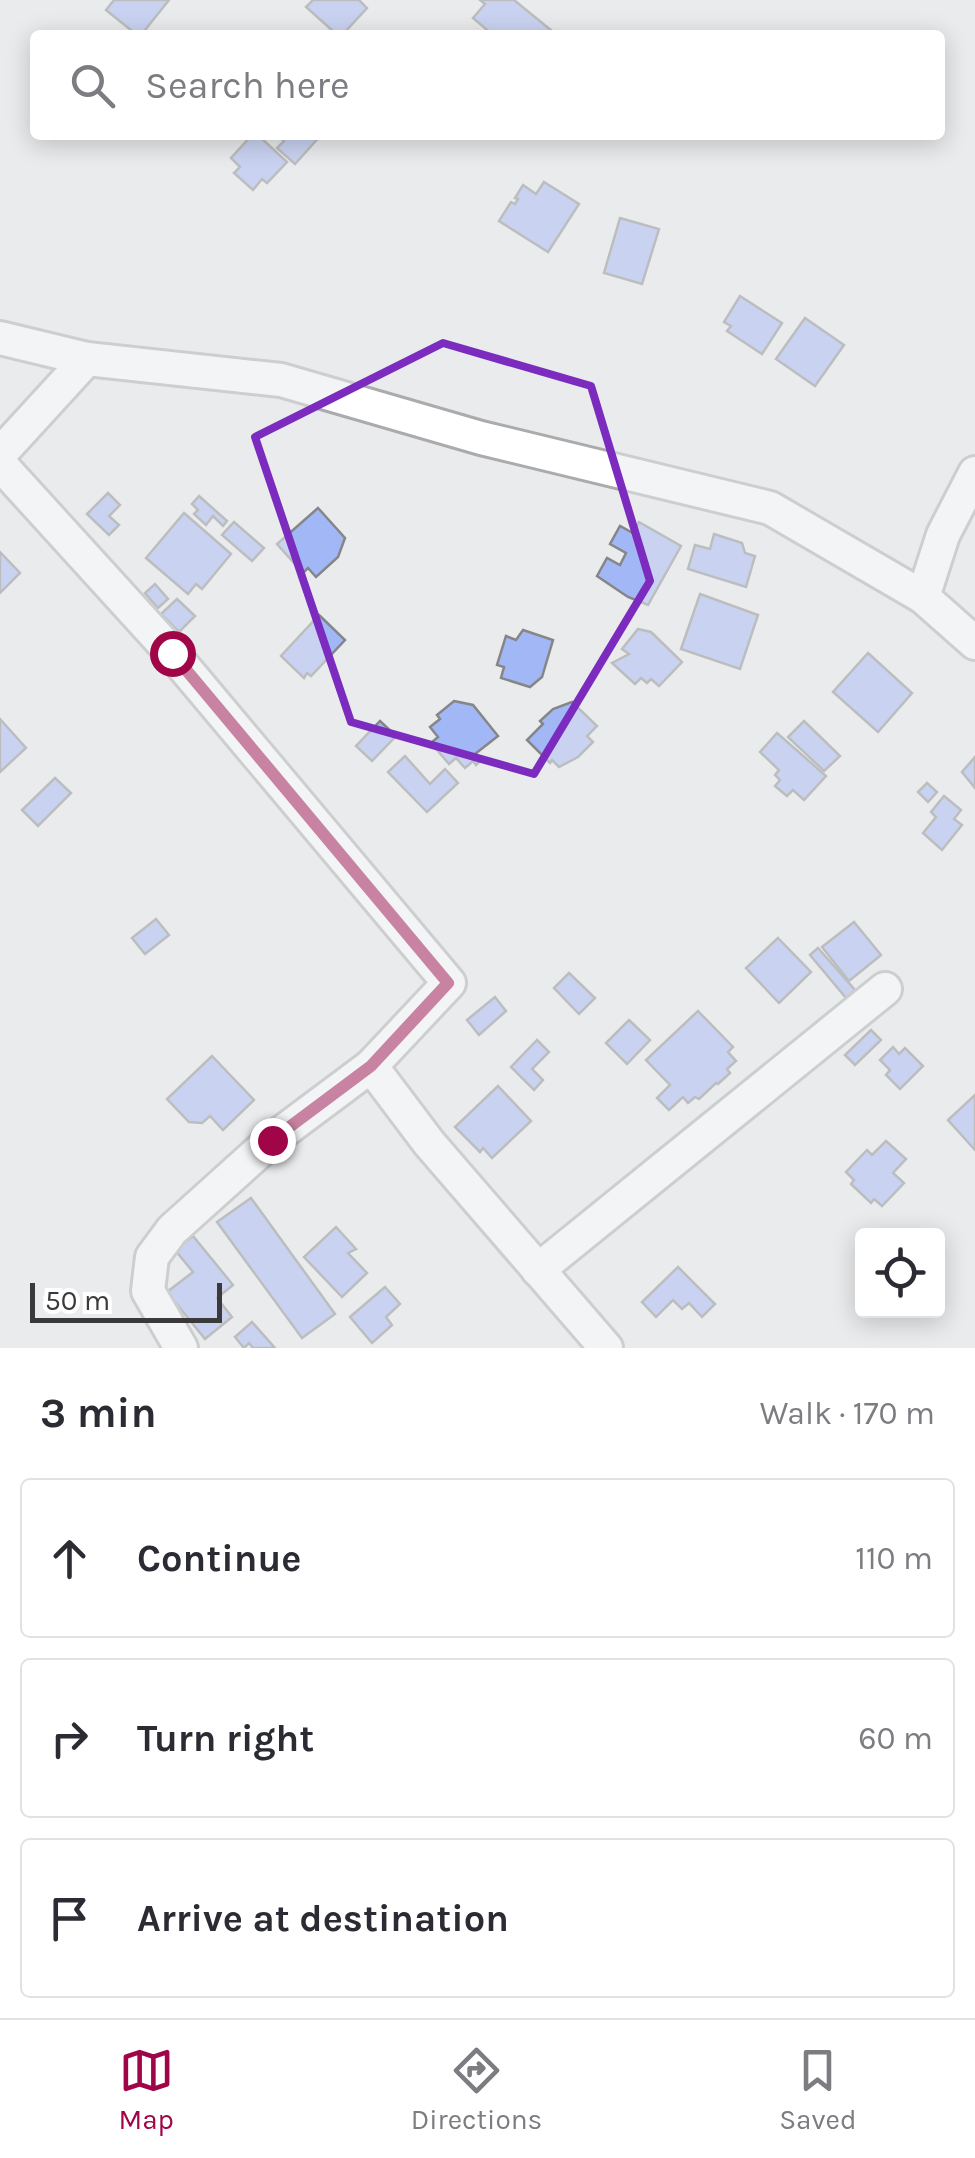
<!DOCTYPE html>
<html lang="en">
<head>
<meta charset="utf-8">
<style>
  :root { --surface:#fff; --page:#f2f2f3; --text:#2b2b33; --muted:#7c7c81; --line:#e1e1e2; --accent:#a00548 }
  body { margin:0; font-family:Karla,sans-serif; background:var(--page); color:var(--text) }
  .controls { position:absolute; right:30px; bottom:30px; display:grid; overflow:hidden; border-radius:10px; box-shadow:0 5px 25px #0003 }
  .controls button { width:90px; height:90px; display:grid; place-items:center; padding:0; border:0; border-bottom:2px solid var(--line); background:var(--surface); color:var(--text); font:50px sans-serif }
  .scale { position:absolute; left:30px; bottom:25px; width:192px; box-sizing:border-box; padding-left:10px; border:5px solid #3a3a3b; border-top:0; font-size:28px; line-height:35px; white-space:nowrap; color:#3a3a3b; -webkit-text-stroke:8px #fff; paint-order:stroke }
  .stop { position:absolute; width:30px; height:30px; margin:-22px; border:8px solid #a00548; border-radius:50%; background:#fff }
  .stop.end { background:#a00548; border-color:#fff; box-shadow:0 2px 10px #0008 }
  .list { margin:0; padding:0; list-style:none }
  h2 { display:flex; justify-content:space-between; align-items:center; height:130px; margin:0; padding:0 40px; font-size:42px }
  h2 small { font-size:32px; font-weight:400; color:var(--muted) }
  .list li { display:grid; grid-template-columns:65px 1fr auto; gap:30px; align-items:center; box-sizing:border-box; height:160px; margin:0 20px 20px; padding:0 20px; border:2px solid var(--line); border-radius:10px }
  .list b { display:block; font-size:38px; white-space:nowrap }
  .list em { font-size:32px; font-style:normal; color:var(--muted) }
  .icon { flex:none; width:55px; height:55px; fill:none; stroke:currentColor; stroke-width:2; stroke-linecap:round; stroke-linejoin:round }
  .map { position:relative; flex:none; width:975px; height:1348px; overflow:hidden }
  .search { position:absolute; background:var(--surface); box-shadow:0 5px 25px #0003; left:30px; right:30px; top:30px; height:110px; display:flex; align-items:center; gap:25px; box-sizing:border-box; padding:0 35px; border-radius:10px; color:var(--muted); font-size:38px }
  .sheet { height:670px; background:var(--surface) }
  nav { display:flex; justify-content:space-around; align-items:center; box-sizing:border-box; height:140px; border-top:2px solid var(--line); background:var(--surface); font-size:28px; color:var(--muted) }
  nav a { display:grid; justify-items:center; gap:5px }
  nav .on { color:var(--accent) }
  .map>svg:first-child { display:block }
</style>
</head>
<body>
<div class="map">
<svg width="975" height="1348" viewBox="0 0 975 1348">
  <rect width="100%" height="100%" fill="#eaebec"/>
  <g fill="#a2b7f6" stroke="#868688" stroke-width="2.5">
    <path d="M114 0H169L141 35H137L106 10Z"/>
    <path d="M313 0H359L367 8 343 34 334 32 306 7Z"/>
    <path d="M480 0H514L557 35H493L473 18 485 4Z"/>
    <path d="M252 135H258L287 162 267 183 262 179 253 190 234 173 240 167 231 158Z"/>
    <path d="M277 135H321L295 164 277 148 284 141Z"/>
    <path d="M544 182 579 204 548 252 499 221 511 202 515 204 518 199 515 198 523 185 536 194Z"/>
    <path d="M620 218 659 229 642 284 604 273Z"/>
    <path d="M740 296 782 323 762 354 727 331 731 326 724 322Z"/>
    <path d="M805 318 844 345 815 386 776 359Z"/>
    <path d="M108 493 120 505 109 516 119 525 109 535 87 514Z"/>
    <path d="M199 496 227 521 223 526 213 516 206 525 194 514 198 510 192 504Z"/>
    <path d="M318 508 345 538 338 557 316 577 308 568 303 573 277 544Z"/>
    <path d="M184 513 231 554 202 589 196 584 188 594 146 558Z"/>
    <path d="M234 522 264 548 252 561 222 535Z"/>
    <path d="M639 522 681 546 648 605 628 597 597 576 607 558 620 565 626 553 610 544 620 526 633 533Z"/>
    <path d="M714 534 742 543 745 553 755 556 746 587 688 569 695 545 710 549Z"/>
    <path d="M0 552 20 573 0 593Z"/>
    <path d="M155 584 168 599 158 608 145 593Z"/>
    <path d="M700 594 758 615 740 669 681 649Z"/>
    <path d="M177 599 195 616 179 632 161 614Z"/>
    <path d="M319 615 345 640 311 676 307 673 304 678 281 656Z"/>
    <path d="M638 629 651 632 682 662 659 686 651 679 647 683 641 678 635 684 612 663 629 654 622 649Z"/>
    <path d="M523 630 553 640 542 677 530 687 501 678 504 667 497 665 506 636 516 640Z"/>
    <path d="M868 653 912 693 878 732 833 692Z"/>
    <path d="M454 701 473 705 498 736 475 754 482 759 476 765 473 761 465 768 456 758 449 764 431 743 438 737 430 727 440 719 437 715Z"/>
    <path d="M572 702 597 726 587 736 593 742 578 757 559 767 552 760 550 763 527 740 543 724 540 721 553 709Z"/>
    <path d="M0 719 26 748 0 772Z"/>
    <path d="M380 721 396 736 372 761 356 746Z"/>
    <path d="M804 721 840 756 824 771 788 737Z"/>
    <path d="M777 733 826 776 804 800 793 790 787 796 775 786 780 780 775 775 779 770 760 752Z"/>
    <path d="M405 756 430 784 445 769 458 783 427 812 388 772Z"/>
    <path d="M975 757V788L962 772Z"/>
    <path d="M55 778 71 793 38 826 22 810Z"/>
    <path d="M927 783 937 792 928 802 918 792Z"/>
    <path d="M944 796 961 810 954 819 962 825 942 850 923 833 936 817 931 812Z"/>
    <path d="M156 919 169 935 145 954 132 938Z"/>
    <path d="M854 922 881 955 849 981 822 947Z"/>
    <path d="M778 938 811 972 779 1003 746 968Z"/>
    <path d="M818 948 855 990 846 998 810 955Z"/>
    <path d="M569 973 595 998 579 1014 554 988Z"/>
    <path d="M495 997 506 1011 479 1035 467 1020Z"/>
    <path d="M698 1011 733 1047 728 1052 736 1061 727 1069 730 1073 718 1084 716 1083 699 1099 695 1097 688 1103 683 1097 669 1110 657 1098 670 1085 646 1060Z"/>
    <path d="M629 1020 650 1040 627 1064 606 1043Z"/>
    <path d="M871 1030 881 1040 855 1065 845 1055Z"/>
    <path d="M537 1040 549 1052 532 1069 543 1080 534 1090 511 1067Z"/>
    <path d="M893 1047 899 1054 905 1048 923 1066 900 1089 886 1075 890 1070 880 1060Z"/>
    <path d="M212 1056 254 1100 223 1130 210 1116 202 1123 189 1122 167 1099Z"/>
    <path d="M498 1086 531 1121 492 1158 483 1148 480 1152 455 1127Z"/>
    <path d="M975 1095V1150L948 1120Z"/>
    <path d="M886 1141 906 1159 893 1173 904 1183 882 1206 874 1199 871 1203 851 1184 854 1180 846 1172 867 1150 872 1155Z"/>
    <path d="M251 1198 335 1314 302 1338 217 1222Z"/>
    <path d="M336 1227 356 1249 348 1253 367 1273 342 1297 304 1257Z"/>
    <path d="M193 1236 233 1285 217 1298 232 1317 205 1339 167 1292 193 1272 175 1250Z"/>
    <path d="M678 1267 715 1304 702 1317 689 1303 682 1309 673 1300 656 1317 642 1302Z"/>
    <path d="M385 1287 400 1304 386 1317 392 1325 372 1343 350 1317Z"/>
    <path d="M252 1322 275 1348H253L249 1343 244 1348 235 1337Z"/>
  </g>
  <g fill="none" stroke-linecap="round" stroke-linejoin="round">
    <defs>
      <g id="minor">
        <path d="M0 338 87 359 281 380 481 438 770 508 923 597 975 643"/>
        <path d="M0 454 87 359"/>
        <path d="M0 464 172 653 449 983 371 1066 272 1140 172 1230 152 1257 148 1291 181 1348"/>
        <path d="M923 597 943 535 975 473"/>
        <path d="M371 1066 429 1143 606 1348"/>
        <path d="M538 1270 885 989"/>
      </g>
    </defs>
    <use href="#minor" stroke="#ababad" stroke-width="38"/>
    <use href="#minor" stroke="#fff" stroke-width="32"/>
  </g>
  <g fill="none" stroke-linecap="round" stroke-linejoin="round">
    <path stroke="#a00548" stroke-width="12" d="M172 653 448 983 371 1066 272 1140"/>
  </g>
  <path d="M0 0H975V1348H0ZM443 343 591 386 650 581 534 774 351 722 255 437Z" fill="#eaebec" fill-opacity=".55" fill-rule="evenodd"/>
  <path fill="none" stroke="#7b2cbf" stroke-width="8" stroke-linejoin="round" d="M443 343 591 386 650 581 534 774 351 722 255 437Z"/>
</svg>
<div class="controls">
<button><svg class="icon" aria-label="locate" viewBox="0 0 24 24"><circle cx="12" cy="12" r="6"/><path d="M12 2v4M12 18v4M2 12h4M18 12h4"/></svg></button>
</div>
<div class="scale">50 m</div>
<div class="stop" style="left:172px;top:653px"></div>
<div class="stop end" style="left:272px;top:1140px"></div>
<div class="search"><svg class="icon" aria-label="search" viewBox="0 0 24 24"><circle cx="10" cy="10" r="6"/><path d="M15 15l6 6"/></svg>Search here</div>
</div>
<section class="sheet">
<h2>3 min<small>Walk · 170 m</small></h2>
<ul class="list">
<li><svg class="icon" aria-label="ahead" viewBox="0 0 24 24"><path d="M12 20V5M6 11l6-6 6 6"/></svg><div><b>Continue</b></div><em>110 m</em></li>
<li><svg class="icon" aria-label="right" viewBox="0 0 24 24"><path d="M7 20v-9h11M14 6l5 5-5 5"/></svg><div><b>Turn right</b></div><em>60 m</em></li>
<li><svg class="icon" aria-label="arrive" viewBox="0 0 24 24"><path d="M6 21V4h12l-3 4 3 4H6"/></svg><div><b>Arrive at destination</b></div></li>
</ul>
</section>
<nav>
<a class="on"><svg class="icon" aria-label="map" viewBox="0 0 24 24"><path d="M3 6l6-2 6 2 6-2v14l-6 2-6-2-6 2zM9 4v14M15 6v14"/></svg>Map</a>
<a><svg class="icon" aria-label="directions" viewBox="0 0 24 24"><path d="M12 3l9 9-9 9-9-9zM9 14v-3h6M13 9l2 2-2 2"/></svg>Directions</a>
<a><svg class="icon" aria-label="saved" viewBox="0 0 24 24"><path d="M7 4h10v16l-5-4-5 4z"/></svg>Saved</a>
</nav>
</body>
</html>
